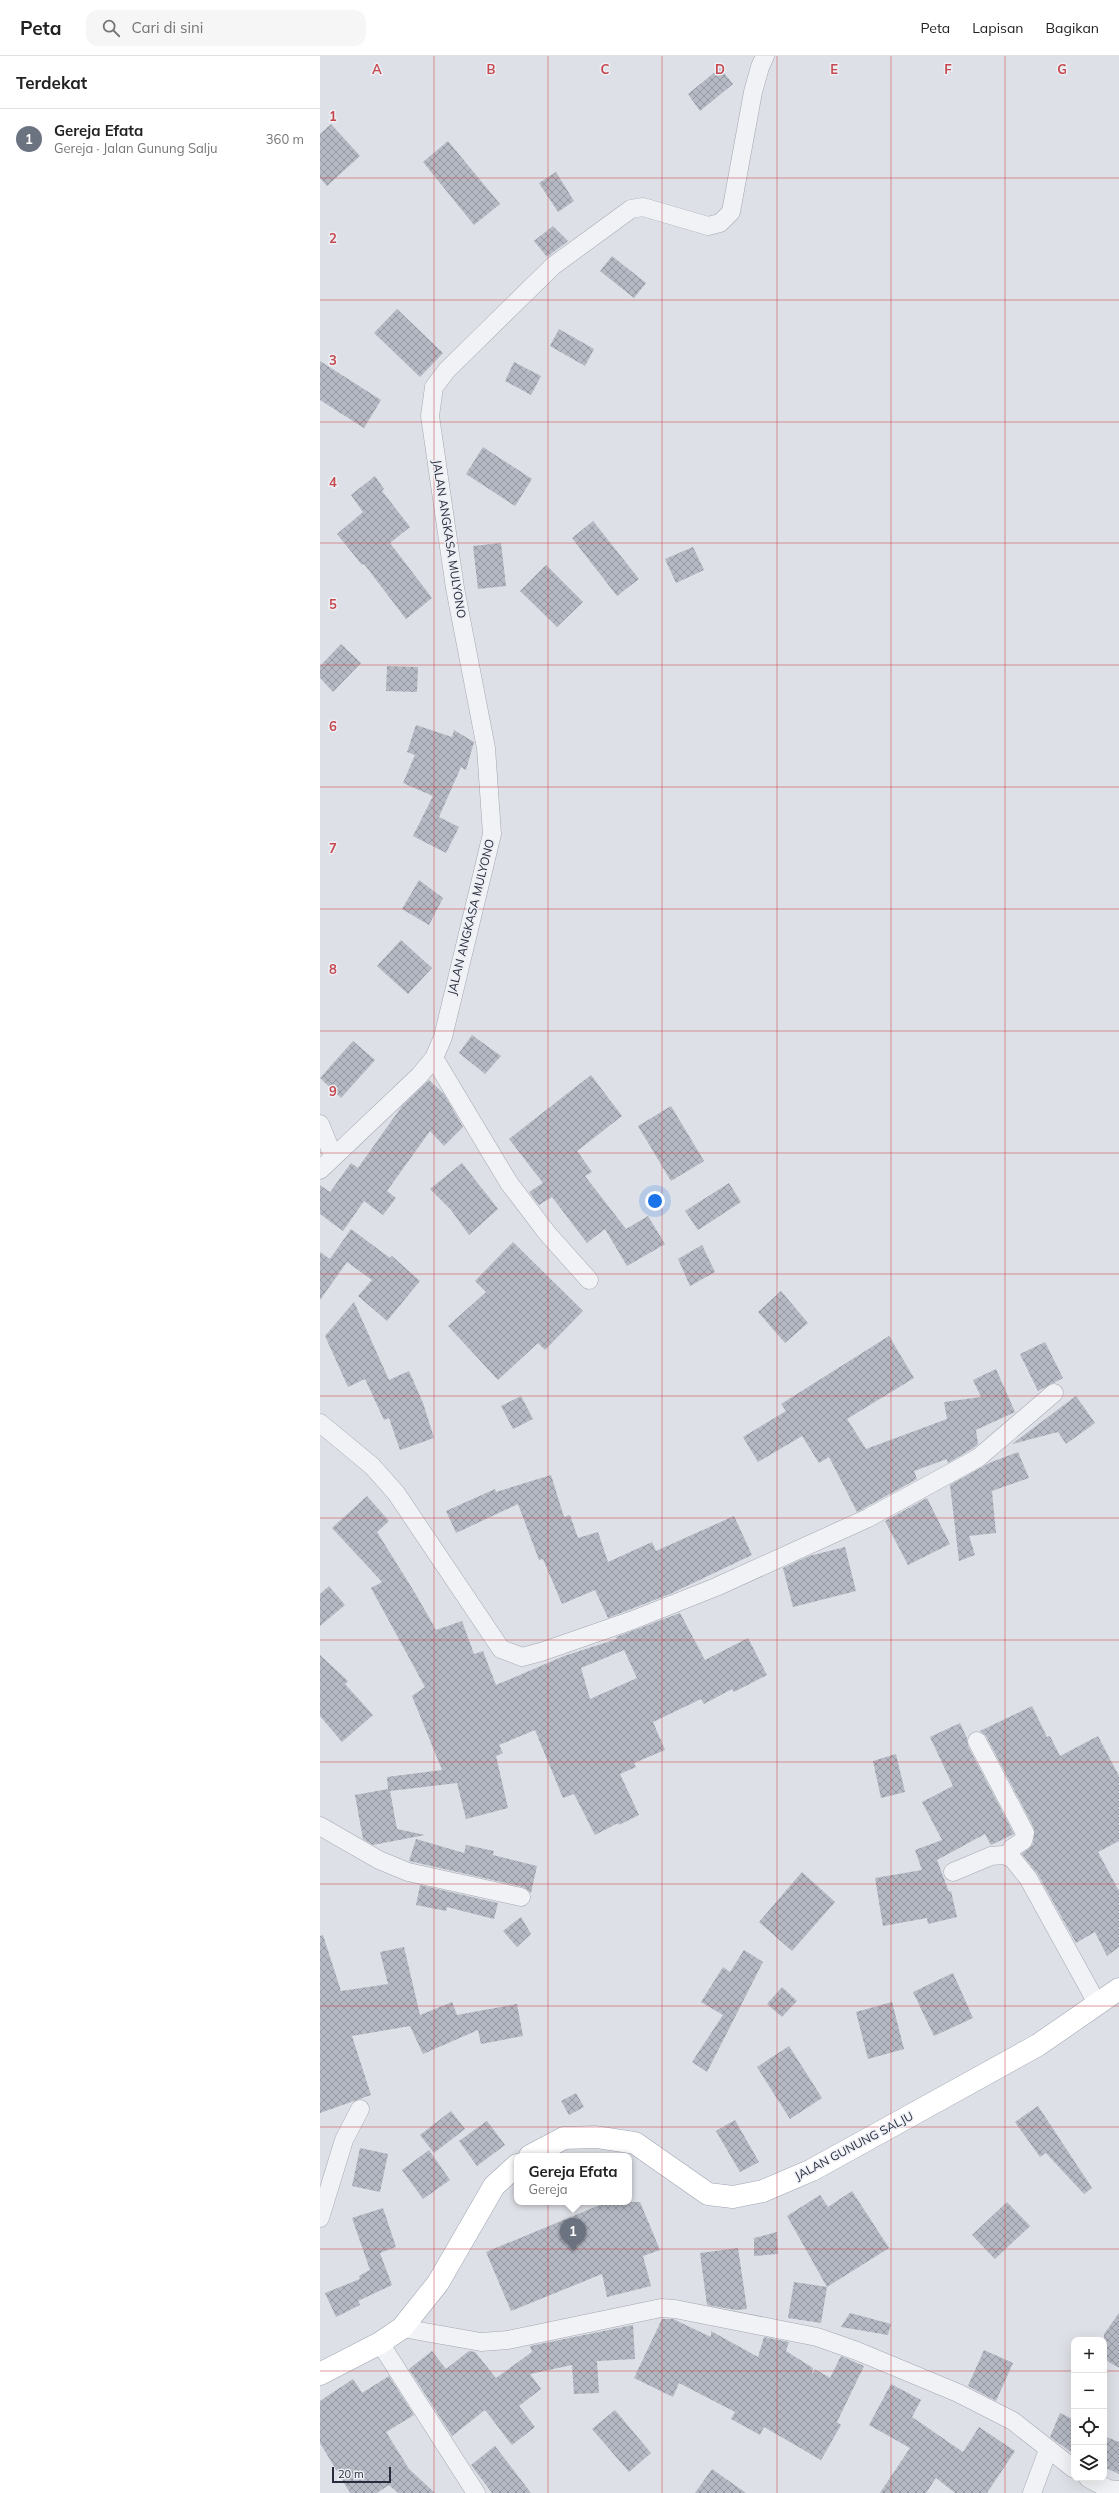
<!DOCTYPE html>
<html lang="id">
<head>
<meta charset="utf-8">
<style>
  :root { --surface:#fff; --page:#f6f6f6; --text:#222; --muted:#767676; --line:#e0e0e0; --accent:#c6484f }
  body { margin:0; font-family:Mulish,sans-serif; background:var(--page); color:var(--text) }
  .controls { position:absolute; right:12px; bottom:12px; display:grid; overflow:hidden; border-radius:8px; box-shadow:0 4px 16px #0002 }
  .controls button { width:36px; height:36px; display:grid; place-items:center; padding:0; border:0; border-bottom:1px solid var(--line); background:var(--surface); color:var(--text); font:20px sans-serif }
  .scale { position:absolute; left:12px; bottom:10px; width:59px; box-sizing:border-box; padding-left:4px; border:2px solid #282d3d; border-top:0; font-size:11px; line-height:14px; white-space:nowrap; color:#282d3d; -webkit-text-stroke:3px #edeff4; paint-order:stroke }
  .you { position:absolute; left:335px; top:1145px; width:14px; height:14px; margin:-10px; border:3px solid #fff; border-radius:50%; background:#1a73e8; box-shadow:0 0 0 6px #1a73e833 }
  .badge { display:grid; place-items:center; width:26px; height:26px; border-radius:50%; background:var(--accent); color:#fff; font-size:13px; font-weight:700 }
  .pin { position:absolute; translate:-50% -33px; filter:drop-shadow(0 1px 2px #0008) }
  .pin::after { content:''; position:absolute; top:21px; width:14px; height:12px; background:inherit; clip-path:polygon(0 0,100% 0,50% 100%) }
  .popup { position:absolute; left:194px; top:2097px; width:118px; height:52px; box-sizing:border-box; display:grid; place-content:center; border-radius:8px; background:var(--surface); filter:drop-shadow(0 1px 3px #0005); font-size:13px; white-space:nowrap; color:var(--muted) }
  .popup b { font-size:15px; color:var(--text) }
  .popup::after { content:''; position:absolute; left:50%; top:100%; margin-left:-8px; border:8px solid transparent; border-top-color:var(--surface) }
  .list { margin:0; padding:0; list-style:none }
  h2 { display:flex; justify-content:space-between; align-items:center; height:52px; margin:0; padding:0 16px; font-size:17px }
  h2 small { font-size:13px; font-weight:400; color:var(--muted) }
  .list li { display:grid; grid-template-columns:26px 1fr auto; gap:12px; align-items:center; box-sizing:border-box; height:60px; padding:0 16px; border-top:1px solid var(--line) }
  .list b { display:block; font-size:15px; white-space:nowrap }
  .list p { margin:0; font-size:13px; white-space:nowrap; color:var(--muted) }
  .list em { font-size:13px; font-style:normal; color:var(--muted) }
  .icon { flex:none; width:22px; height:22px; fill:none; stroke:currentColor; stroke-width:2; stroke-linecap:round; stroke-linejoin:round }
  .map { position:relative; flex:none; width:799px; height:2437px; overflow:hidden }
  header { display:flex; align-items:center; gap:24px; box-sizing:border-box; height:56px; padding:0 20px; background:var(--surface); border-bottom:1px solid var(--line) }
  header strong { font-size:19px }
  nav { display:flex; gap:22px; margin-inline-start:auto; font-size:14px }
  .search { width:280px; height:36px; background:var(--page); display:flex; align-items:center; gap:10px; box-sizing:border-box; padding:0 14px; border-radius:12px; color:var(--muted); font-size:15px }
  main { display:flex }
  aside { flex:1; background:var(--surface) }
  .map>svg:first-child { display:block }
</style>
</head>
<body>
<header>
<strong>Peta</strong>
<div class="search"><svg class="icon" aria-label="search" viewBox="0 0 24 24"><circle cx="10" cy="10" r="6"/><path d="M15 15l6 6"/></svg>Cari di sini</div>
<nav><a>Peta</a><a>Lapisan</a><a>Bagikan</a></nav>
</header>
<main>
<aside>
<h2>Terdekat<small></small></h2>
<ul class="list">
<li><span class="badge" style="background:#6b7280">1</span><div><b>Gereja Efata</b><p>Gereja · Jalan Gunung Salju</p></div><em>360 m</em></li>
</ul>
</aside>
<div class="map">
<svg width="799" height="2437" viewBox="0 0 799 2437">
  <defs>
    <pattern id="building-cross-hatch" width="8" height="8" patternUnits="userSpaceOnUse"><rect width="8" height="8" fill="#b5b9c3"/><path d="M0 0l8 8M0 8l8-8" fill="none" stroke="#9397a0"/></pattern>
  </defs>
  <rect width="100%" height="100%" fill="#dee0e7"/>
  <g fill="url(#building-cross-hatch)" fill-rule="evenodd">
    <path d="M400 12 413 28 380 55 368 38Z"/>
    <path d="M11 68 40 100 7 130 0 122V78Z"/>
    <path d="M128 85 180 148 154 169 103 106Z"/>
    <path d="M236 116 254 145 238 156 219 127Z"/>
    <path d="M233 170 248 185 227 201 214 185Z"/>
    <path d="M292 200 326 227 314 242 280 215Z"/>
    <path d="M77 253 123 297 100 321 54 277Z"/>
    <path d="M239 273 274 293 265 310 230 290Z"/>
    <path d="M0 305 61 344 44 372 0 344Z"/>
    <path d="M194 306 221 320 211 339 185 325Z"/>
    <path d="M163 391 212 423 195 450 146 418Z"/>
    <path d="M55 420 64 433 62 435 90 471 70 487 112 542 86 563 44 508 42 509 17 478 43 456 31 439Z"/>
    <path d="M273 465 319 523 297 540 252 482Z"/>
    <path d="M181 487 186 530 158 533 153 490Z"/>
    <path d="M373 491 384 514 356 527 345 503Z"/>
    <path d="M226 509 263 546 237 571 200 535Z"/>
    <path d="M21 588 41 607 13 636 0 622V610Z"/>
    <path d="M67 610 98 611 97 636 66 635Z"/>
    <path d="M96 669 132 681 134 674 154 686 146 714 141 711 119 761 139 771 126 797 93 780 113 740 83 727 95 699 87 696Z"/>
    <path d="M99 824 123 842 109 869 82 853Z"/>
    <path d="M81 884 112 912 88 938 57 910Z"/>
    <path d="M152 979 181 1000 165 1018 139 997Z"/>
    <path d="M33 985 55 1004 21 1042 0 1022Z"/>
    <path d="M271 1019 302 1060 257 1095 272 1116 265 1120 306 1173 328 1160 345 1188 307 1210 285 1173 267 1187 232 1141 219 1149 209 1136 223 1127 189 1083Z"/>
    <path d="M109 1024 124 1038 143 1071 124 1090 110 1075 67 1135 76 1142 63 1159 44 1145 23 1175 0 1158V1129L10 1136 31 1107 38 1112 82 1050Z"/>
    <path d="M351 1050 384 1105 351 1125 318 1070Z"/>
    <path d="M142 1107 178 1153 149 1179 131 1154 110 1133Z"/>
    <path d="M409 1127 421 1146 378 1174 365 1155Z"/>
    <path d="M31 1173 70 1202 72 1200 100 1225 67 1265 38 1240 52 1224 27 1206 0 1244V1196L10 1203Z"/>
    <path d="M193 1186 263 1255 225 1294 218 1287 178 1324 128 1270 166 1236 155 1225Z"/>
    <path d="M382 1189 395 1216 370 1230 358 1203Z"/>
    <path d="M461 1235 488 1267 465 1287 438 1256Z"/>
    <path d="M34 1246 69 1324 89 1315 103 1347 114 1382 80 1394 69 1362 64 1364 45 1323 28 1331 5 1280Z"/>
    <path d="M569 1280 594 1322 527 1363 546 1393 627 1363 624 1346 661 1341 653 1324 676 1313 695 1356 656 1374 658 1388 652 1393 628 1407 627 1403 594 1415 597 1423 537 1456 509 1401 499 1407 482 1380 438 1406 423 1381 466 1355 461 1348Z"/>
    <path d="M725 1286 743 1322 718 1335 700 1298Z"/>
    <path d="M201 1340 213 1363 193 1373 181 1350Z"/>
    <path d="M756 1340 775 1367 746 1388 738 1376 692 1388Z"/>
    <path d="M698 1396 709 1422 672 1435 676 1477 649 1480 655 1499 639 1505 630 1429 669 1407Z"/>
    <path d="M231 1419 244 1461 250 1459 258 1482 278 1476 288 1506 332 1486 336 1495 414 1460 432 1499 350 1538 288 1562 275 1534 242 1548 223 1503 219 1504 198 1448 136 1477 126 1455 175 1433 176 1436Z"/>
    <path d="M47 1440 69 1465 57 1476 95 1537 116 1574 142 1565 154 1598 163 1595 176 1629 244 1600 297 1583 296 1581 360 1557 385 1604 428 1582 447 1619 414 1636 412 1633 384 1648 381 1643 333 1666 345 1694 314 1707 316 1711 300 1718 319 1759 299 1769 298 1767 275 1779 254 1738 243 1742 215 1674 179 1689 183 1697 176 1700 188 1752 146 1763 137 1727 70 1735 77 1773 105 1779 53 1789 43 1783 35 1739 68 1733 67 1721 122 1714 92 1640 105 1631 51 1532 62 1526 12 1472ZM304 1594 317 1622 270 1643 261 1612Z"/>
    <path d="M607 1442 630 1488 588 1509 565 1465Z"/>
    <path d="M525 1491 536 1535 473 1551 463 1512 489 1500Z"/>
    <path d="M9 1530 25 1549 0 1570V1538Z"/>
    <path d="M0 1599 28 1625 25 1628 53 1659 22 1686 0 1660Z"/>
    <path d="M712 1650 727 1681 730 1680 740 1700 778 1680 799 1720V1785L778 1796 799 1835V1891L787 1900 775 1876 756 1887 717 1817 702 1798 713 1788 714 1772 666 1680 660 1675Z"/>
    <path d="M640 1667 647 1682 648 1690 694 1778 671 1789 665 1778 617 1804 629 1836 631 1835 637 1861 608 1868 607 1862 563 1870 555 1822 602 1814 595 1794 622 1784 602 1746 633 1730 610 1681Z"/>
    <path d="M576 1698 585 1736 561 1742 553 1705Z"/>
    <path d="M96 1783 144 1797 146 1789 174 1795 173 1799 217 1810 211 1837 203 1831 89 1805Z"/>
    <path d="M482 1816 515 1846 472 1895 439 1866Z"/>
    <path d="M100 1829 178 1847 174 1863 127 1851 126 1855 96 1849Z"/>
    <path d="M201 1861 211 1878 197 1891 183 1875Z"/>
    <path d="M3 1879 21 1935 68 1928 60 1896 84 1891 100 1959 132 1946 137 1959 197 1948 203 1980 161 1988 158 1974 103 1998 90 1970 32 1980 51 2039 0 2057V1880Z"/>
    <path d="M424 1894 443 1906 387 2016 372 2006 403 1959 381 1946 403 1911 410 1916Z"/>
    <path d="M633 1917 653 1962 614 1980 593 1936Z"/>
    <path d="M462 1931 477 1945 462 1961 447 1948Z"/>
    <path d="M572 1946 584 1993 548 2003 536 1956Z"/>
    <path d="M469 1990 502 2042 470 2063 437 2011Z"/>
    <path d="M256 2037 264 2051 249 2059 241 2045Z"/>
    <path d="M718 2050 772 2132 764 2138 726 2097 720 2101 695 2066Z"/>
    <path d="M131 2055 145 2073 114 2097 100 2079Z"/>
    <path d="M415 2064 439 2106 420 2116 396 2075Z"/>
    <path d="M167 2065 185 2089 157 2110 139 2085Z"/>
    <path d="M40 2092 68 2098 60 2136 32 2130Z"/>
    <path d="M109 2094 130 2124 103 2143 82 2114Z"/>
    <path d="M532 2135 569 2192 507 2231 467 2160 500 2139 508 2151Z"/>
    <path d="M287 2146H320L340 2194 323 2200 331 2230 287 2241 282 2218 191 2255 166 2196Z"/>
    <path d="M687 2146 710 2170 675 2203 652 2179Z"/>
    <path d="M63 2152 76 2191 60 2197 72 2229 38 2245 40 2249 16 2261 5 2237 40 2223 39 2220 50 2214 32 2162Z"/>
    <path d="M457 2176 458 2198 434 2200V2182Z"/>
    <path d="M418 2192 427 2253 416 2254 387 2249 380 2197Z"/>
    <path d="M474 2226 507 2231 501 2267 468 2262Z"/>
    <path d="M530 2257 571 2268 568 2279 521 2271Z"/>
    <path d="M799 2257V2312L784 2303V2278Z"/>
    <path d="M342 2263H353L391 2281V2275L438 2301 444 2281 469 2286 466 2295 493 2312 492 2319 495 2313 510 2322 521 2300 544 2310 517 2366 521 2369 501 2404 444 2371 440 2379 411 2363 415 2356 359 2327 353 2341 314 2322Z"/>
    <path d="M313 2269 315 2303 277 2305 279 2337 254 2338 252 2309 210 2318 221 2333 199 2350 215 2371 192 2389 165 2354 132 2380 89 2313 112 2295 126 2313 149 2295 155 2296 176 2322 212 2296 210 2290Z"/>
    <path d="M664 2294 693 2307 676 2345 648 2330Z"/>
    <path d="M69 2320 94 2359 66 2376 89 2413 115 2437H78L69 2429 57 2437H30L0 2387V2345L33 2323 42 2337Z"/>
    <path d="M571 2328 601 2344 592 2361 643 2396 659 2371 695 2395 667 2437H635L616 2422 606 2437H560L590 2392 549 2369Z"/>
    <path d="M295 2354 331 2397 309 2416 272 2373Z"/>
    <path d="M740 2357 754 2364V2398L730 2381Z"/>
    <path d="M784 2380 799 2386V2418L784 2411Z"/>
    <path d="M175 2390 211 2437H172L151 2409Z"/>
    <path d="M392 2413 426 2437H375Z"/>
  </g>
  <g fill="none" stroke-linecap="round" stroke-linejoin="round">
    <defs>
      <g id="minor">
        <path d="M114 1002 189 1127 227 1177 269 1224"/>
        <path d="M0 1068 13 1100"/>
        <path d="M0 1114 99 1020 114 1002 123 981 172 778 166 692 135 532 110 360 114 331 127 314 233 210 311 153 323 151 388 170 400 167 411 156 433 36 440 11 445 0"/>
        <path d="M0 1367 52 1410 76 1437 181 1593 202 1601 221 1596 313 1564 396 1531 548 1462 658 1402 734 1337"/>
        <path d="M657 1685 705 1777 703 1785 692 1792 688 1800"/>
        <path d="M0 1770 59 1804 88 1816 201 1841"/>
        <path d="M633 1816 671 1800 683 1799 692 1802 708 1822 778 1949"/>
        <path d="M0 2162 24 2084 40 2053"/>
        <path d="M82 2272 161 2286 188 2284 341 2252 355 2253 497 2281 537 2295 638 2337 693 2365 754 2413"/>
        <path d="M60 2287 156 2437"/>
        <path d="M768 2422 788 2433 799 2434"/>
        <path d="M712 2437 728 2394"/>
      </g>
      <g id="primary">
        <path d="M210 2100 244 2082 276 2081 315 2087 388 2138 413 2141 443 2135 492 2114 718 1989 799 1933"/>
        <path d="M0 2318 60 2287 82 2272 118 2227 174 2130 197 2109"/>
      </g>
    </defs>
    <use href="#minor" stroke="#a4a7b1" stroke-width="19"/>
    <use href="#primary" stroke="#9ea4b2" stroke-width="23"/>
    <use href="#minor" stroke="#f0f2f5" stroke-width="18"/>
    <use href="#primary" stroke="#fff" stroke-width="22"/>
  </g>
  <path fill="none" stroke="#c6484f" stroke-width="1" stroke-opacity="0.55" d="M114 0V2437M228 0V2437M342 0V2437M457 0V2437M571 0V2437M685 0V2437M0 122H799M0 244H799M0 366H799M0 487H799M0 609H799M0 731H799M0 853H799M0 975H799M0 1097H799M0 1218H799M0 1340H799M0 1462H799M0 1584H799M0 1706H799M0 1828H799M0 1950H799M0 2071H799M0 2193H799M0 2315H754M784 2315H799"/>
  <g text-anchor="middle" stroke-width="3" stroke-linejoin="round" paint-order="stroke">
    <g font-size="12" fill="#282d3d" stroke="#edeff4">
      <text transform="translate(129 483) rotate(81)" y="4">JALAN ANGKASA MULYONO</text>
      <text transform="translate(151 861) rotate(-76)" y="4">JALAN ANGKASA MULYONO</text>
      <text transform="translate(534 2090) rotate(-28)" y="4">JALAN GUNUNG SALJU</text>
    </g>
  </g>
  <g font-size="13" text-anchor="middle" font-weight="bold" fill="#c6484f" stroke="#edeff4" stroke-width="3" stroke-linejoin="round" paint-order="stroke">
    <text x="57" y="18">A</text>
    <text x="171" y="18">B</text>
    <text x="285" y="18">C</text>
    <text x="400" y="18">D</text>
    <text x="514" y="18">E</text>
    <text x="628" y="18">F</text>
    <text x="742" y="18">G</text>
    <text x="13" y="65">1</text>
    <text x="13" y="187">2</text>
    <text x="13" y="309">3</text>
    <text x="13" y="431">4</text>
    <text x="13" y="553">5</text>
    <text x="13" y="675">6</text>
    <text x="13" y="797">7</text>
    <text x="13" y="918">8</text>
    <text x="13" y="1040">9</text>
  </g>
</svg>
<div class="controls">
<button>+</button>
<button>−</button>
<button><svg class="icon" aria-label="locate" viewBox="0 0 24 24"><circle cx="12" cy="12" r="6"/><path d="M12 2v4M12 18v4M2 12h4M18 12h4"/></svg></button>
<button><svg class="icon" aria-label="layers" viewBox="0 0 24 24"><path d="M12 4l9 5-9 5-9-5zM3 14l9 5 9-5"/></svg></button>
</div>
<div class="scale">20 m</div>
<div class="you"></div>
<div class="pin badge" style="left:253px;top:2195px;background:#6b7280">1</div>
<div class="popup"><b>Gereja Efata</b>Gereja</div>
</div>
</main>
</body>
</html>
